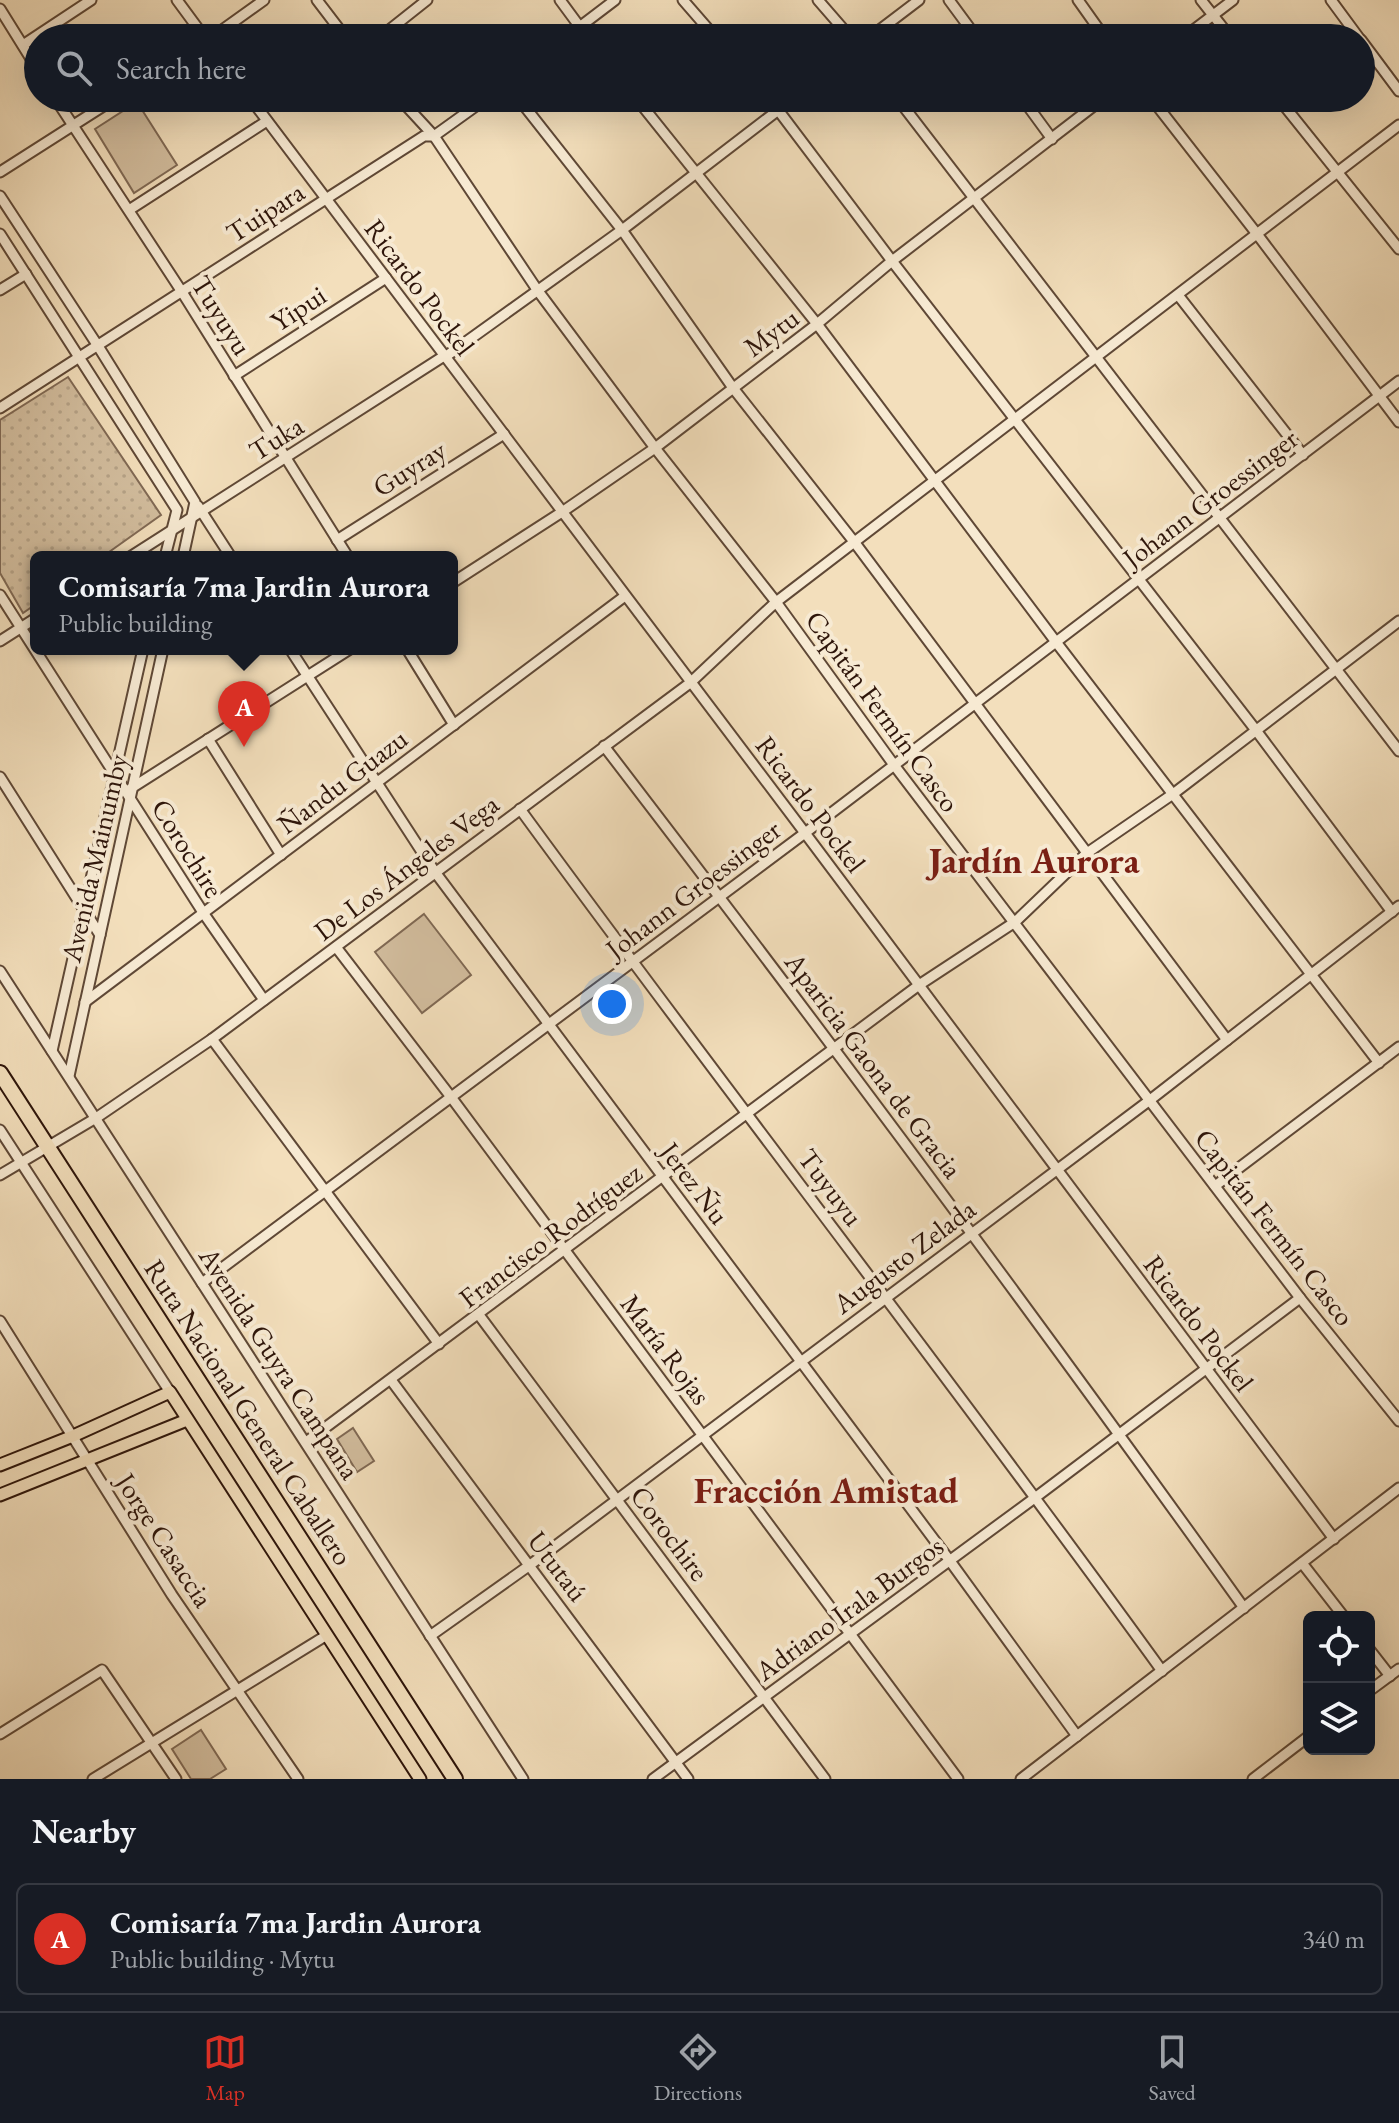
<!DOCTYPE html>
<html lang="en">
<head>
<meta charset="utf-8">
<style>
  :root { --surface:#171b24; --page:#242831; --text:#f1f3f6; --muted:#9ea1a6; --line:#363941; --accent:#d93025 }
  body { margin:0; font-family:"EB Garamond",serif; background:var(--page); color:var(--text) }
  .controls { position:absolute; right:24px; bottom:24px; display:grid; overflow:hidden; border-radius:12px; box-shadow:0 8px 32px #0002 }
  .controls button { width:72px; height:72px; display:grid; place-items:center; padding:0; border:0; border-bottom:2px solid var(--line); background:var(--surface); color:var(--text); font:40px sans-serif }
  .you { position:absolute; left:612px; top:1004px; width:28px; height:28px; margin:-20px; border:6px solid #fff; border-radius:50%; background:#1a73e8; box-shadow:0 0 0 12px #1a73e833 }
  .badge { display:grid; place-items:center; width:52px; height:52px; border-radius:50%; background:var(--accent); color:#fff; font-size:26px; font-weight:700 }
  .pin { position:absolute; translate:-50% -66px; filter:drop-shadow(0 2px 4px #0008) }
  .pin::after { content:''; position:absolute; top:42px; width:28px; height:24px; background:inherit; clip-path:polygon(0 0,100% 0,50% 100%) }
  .popup { position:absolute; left:30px; top:551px; width:428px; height:104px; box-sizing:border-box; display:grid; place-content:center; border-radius:12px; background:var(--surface); filter:drop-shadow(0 2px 6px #0005); font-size:26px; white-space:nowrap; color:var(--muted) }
  .popup b { font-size:30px; color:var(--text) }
  .popup::after { content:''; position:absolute; left:50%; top:100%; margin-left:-16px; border:16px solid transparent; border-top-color:var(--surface) }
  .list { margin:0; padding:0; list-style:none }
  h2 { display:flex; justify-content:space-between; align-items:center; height:104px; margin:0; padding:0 32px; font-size:34px }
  h2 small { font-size:26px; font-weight:400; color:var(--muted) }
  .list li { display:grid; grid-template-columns:52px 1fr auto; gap:24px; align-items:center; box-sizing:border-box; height:112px; margin:0 16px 16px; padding:0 16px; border:2px solid var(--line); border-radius:12px }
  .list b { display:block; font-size:30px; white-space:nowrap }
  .list p { margin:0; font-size:26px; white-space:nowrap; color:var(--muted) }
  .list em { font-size:26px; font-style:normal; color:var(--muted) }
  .icon { flex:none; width:44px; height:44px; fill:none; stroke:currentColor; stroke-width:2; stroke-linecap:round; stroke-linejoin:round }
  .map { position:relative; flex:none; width:1399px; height:1779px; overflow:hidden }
  .search { position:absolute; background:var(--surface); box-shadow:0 8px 32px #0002; left:24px; right:24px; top:24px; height:88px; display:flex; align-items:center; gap:20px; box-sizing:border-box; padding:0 28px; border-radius:44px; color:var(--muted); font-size:30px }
  .sheet { height:232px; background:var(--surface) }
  nav { display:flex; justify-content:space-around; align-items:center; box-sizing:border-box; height:112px; border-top:2px solid var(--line); background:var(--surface); font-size:22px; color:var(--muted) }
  nav a { display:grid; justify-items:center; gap:4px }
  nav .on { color:var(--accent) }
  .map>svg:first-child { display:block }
</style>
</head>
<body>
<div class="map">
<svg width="1399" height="1779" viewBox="0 0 1399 1779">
  <defs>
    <pattern id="park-dots" width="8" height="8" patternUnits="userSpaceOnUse" patternTransform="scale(2)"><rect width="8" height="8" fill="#d2bd9e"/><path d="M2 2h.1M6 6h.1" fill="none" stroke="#b5a287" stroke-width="1.8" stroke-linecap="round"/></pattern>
  </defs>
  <rect width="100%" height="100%" fill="#f3dfbc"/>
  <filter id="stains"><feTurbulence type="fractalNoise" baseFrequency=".0025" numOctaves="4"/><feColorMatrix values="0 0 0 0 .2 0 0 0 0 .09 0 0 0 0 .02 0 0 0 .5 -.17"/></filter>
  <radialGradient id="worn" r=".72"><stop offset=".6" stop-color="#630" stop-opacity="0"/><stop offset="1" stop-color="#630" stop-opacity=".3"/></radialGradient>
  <path fill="url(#park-dots)" stroke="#806954" stroke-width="2" d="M68 377 161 515 102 557H36V604L23 613 0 573V420Z"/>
  <g fill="#d2bd9e" stroke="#806954" stroke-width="2">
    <path d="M137 102 177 165 134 193 95 129Z"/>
    <path d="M424 914 471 975 422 1013 375 952Z"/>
    <path d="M353 1428 374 1461 357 1472 337 1439Z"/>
    <path d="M201 1730 226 1769 210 1779H191L172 1749Z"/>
  </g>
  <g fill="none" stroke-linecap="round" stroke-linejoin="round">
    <defs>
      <g id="minor">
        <path d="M177 0 205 38"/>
        <path d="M317 0 346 38"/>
        <path d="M560 0 588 38"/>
        <path d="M683 0 716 38"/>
        <path d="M818 0 851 38"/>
        <path d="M949 0 977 38"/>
        <path d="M1078 0 1105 38"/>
        <path d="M1201 0 1231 38"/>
        <path d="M1331 0 1359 38"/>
        <path d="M0 9 38 70"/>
        <path d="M211 38 264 0"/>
        <path d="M379 38 427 0"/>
        <path d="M565 38 615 0"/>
        <path d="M869 38 919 0"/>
        <path d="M1183 38 1233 0"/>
        <path d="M1361 40 1399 91"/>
        <path d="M23 45 91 0"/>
        <path d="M55 98 182 292 348 557"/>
        <path d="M250 98 805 833 1334 1539"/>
        <path d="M399 98 434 136 538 291 655 448 776 602 894 765 1300 1298 1399 1421"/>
        <path d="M518 98 622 230 733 388 855 543 1227 1040"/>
        <path d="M636 98 817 324 1056 642 1379 1063"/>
        <path d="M769 98 892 261 1255 729 1392 912"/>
        <path d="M897 98 1399 751"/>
        <path d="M1022 98 1052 139"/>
        <path d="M1151 98 1257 234 1399 422"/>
        <path d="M1278 98 1399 249"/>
        <path d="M0 172 116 98"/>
        <path d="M0 196 98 346 195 502 183 557"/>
        <path d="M129 210 267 121"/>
        <path d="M0 234 177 510 165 557"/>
        <path d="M0 290 26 274"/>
        <path d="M1178 295 1303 455"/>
        <path d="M445 357 622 230 794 98"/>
        <path d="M234 376 386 278"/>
        <path d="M0 408 424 136H434L487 98"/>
        <path d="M198 506 231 557"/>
        <path d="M337 540 504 434"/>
        <path d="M130 557 444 356"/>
        <path d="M452 583 562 512 655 448 817 324 892 261 1104 98"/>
        <path d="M0 595 204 914 264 1000"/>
        <path d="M0 641 36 618"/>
        <path d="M290 649 435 872 950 1561 1077 1736"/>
        <path d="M407 649 454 725"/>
        <path d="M208 739 281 855"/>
        <path d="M604 746C822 1030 1036 1317 1244 1608"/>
        <path d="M0 777 100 935"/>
        <path d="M130 789 350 649"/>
        <path d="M520 809C731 1098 952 1380 1162 1671"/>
        <path d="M336 947 451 1097 958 1779"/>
        <path d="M0 971 523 1779"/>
        <path d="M85 1002 625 596"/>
        <path d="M212 1039 439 1344"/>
        <path d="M52 1051 143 649"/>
        <path d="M69 1076 163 649"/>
        <path d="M0 1130 170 1392"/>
        <path d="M0 1175 96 1118 212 1039 690 683 776 602 1399 125"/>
        <path d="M1215 1186 1399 1047"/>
        <path d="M202 1283 805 833 1399 381"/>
        <path d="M479 1315 825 1779"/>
        <path d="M0 1321 172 1595 298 1779"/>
        <path d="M391 1380 688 1779"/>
        <path d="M306 1442 919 985 1015 922 1087 853 1173 794 1399 621"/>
        <path d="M1302 1563 1344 1617"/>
        <path d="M430 1636 530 1565 1150 1100 1399 906"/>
        <path d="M1369 1649 1390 1676"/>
        <path d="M1369 1691 1399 1669"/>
        <path d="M0 1734 102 1670 176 1779"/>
        <path d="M93 1779 327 1635"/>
        <path d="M653 1779 1036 1497 1300 1298"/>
        <path d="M1021 1779 1399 1488"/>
        <path d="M1253 1779 1309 1736"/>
      </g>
      <g id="major">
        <path d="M0 1465 73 1436 170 1392 420 1779"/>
        <path d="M0 1495 187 1420"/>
      </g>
      <path id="highway" d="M0 1073 455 1779"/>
    </defs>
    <use href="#minor" stroke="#5f4836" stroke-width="13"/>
    <use href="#major" stroke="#2e150a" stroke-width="15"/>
    <use href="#highway" stroke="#2e150a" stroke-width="18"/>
    <use href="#minor" stroke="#f7ead3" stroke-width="9"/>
    <use href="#major" stroke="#f3dfbc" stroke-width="11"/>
    <use href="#highway" stroke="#f3dfbc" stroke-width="14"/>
  </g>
  <g text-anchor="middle" stroke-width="8" stroke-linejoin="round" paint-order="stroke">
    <g font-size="28" fill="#2e150a" stroke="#f7ead3">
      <text transform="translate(265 212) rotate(-33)" y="10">Tuipara</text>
      <text transform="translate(420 287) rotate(53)" y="10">Ricardo Pockel</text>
      <text transform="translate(298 308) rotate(-33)" y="10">Yipui</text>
      <text transform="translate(222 315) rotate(58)" y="10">Tuyuyu</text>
      <text transform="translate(771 332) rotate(-37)" y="10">Mytu</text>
      <text transform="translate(276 438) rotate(-32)" y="10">Tuka</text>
      <text transform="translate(409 468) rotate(-32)" y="10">Guyray</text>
      <text transform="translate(1210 498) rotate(-37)" y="10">Johann Groessinger</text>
      <text transform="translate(883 711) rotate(54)" y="10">Capitán Fermín Casco</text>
      <text transform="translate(342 781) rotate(-37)" y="10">Ñandu Guazu</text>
      <text transform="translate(811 804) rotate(53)" y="10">Ricardo Pockel</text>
      <text transform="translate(188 848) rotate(58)" y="10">Corochire</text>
      <text transform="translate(94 858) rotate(-77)" y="10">Avenida Mainumby</text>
      <text transform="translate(406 867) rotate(-37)" y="10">De Los Ángeles Vega</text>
      <text transform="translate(693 889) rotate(-37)" y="10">Johann Groessinger</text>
      <text transform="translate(874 1065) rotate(53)" y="10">Aparicia Gaona de Gracia</text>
      <text transform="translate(695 1183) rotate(53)" y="10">Jerez Ñu</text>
      <text transform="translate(831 1187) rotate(53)" y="10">Tuyuyu</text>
      <text transform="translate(1275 1227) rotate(52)" y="10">Capitán Fermín Casco</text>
      <text transform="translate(550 1235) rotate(-37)" y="10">Francisco Rodríguez</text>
      <text transform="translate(904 1256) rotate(-37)" y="10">Augusto Zelada</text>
      <text transform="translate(1199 1323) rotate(53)" y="10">Ricardo Pockel</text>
      <text transform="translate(666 1349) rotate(53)" y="10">María Rojas</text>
      <text transform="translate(280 1363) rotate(57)" y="10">Avenida Guyra Campana</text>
      <text transform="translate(249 1412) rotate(57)" y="10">Ruta Nacional General Caballero</text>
      <text transform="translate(670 1533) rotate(53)" y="10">Corochire</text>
      <text transform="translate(165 1540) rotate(57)" y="10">Jorge Casaccia</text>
      <text transform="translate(558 1566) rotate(53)" y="10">Ututaú</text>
      <text transform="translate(849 1608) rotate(-36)" y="10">Adriano Irala Burgos</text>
    </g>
    <g font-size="36" font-weight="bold" fill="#7a1f14" stroke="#f7ead3">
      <text x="1034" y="873">Jardín Aurora</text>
      <text x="826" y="1503">Fracción Amistad</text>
    </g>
  </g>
  <rect width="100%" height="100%" filter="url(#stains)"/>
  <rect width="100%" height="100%" fill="url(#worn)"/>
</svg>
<div class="controls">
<button><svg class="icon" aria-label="locate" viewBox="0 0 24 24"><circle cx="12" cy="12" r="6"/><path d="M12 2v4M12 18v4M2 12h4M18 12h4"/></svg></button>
<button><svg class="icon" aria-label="layers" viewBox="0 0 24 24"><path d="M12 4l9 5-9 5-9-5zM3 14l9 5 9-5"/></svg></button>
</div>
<div class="you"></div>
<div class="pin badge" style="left:244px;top:747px">A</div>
<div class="popup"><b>Comisaría 7ma Jardin Aurora</b>Public building</div>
<div class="search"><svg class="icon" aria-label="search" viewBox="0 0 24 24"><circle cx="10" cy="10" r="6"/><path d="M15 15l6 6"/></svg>Search here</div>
</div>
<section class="sheet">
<h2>Nearby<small></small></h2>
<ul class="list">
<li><span class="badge">A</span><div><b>Comisaría 7ma Jardin Aurora</b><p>Public building · Mytu</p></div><em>340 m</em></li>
</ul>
</section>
<nav>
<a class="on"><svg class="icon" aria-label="map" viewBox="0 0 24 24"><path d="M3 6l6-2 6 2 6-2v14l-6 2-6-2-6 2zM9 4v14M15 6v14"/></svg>Map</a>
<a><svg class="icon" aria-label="directions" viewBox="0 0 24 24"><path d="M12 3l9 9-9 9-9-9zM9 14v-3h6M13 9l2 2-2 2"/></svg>Directions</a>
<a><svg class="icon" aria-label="saved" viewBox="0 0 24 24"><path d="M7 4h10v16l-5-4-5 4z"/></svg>Saved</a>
</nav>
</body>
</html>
